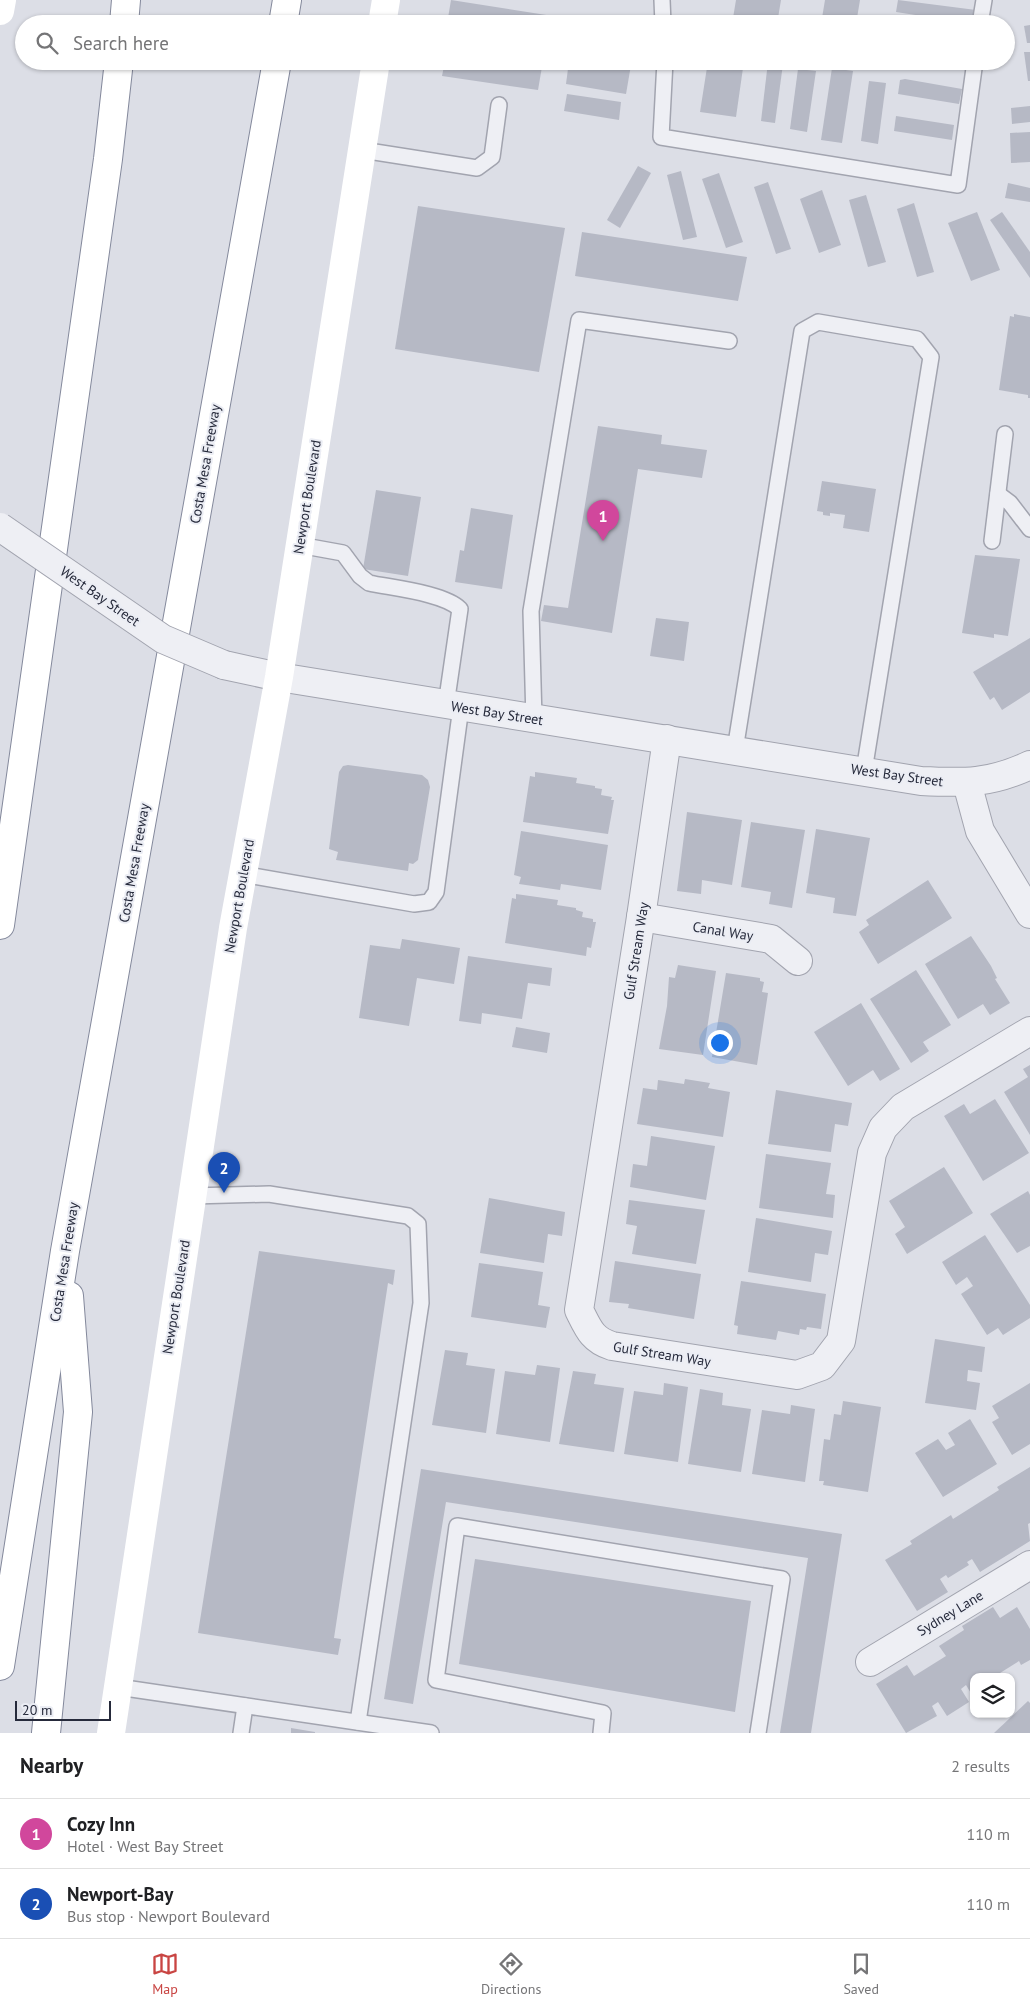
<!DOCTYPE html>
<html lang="en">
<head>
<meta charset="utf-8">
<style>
  :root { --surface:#fff; --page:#f2f2f2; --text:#202124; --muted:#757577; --line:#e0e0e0; --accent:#c94543 }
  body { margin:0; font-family:"PT Sans",sans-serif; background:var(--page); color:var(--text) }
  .controls { position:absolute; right:15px; bottom:15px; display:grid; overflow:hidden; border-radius:10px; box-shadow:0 1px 4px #0004 }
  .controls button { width:45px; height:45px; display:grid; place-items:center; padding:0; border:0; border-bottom:1px solid var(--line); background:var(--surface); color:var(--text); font:25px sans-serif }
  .scale { position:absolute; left:15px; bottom:12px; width:96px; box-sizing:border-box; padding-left:5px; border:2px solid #262a3b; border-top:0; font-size:14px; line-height:18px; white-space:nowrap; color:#262a3b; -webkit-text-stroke:4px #ebedf4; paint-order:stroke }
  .you { position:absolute; left:719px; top:1042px; width:18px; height:18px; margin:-12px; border:4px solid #fff; border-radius:50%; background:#1a73e8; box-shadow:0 0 0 8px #1a73e833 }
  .badge { display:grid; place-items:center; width:32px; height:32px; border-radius:50%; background:var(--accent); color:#fff; font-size:16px; font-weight:700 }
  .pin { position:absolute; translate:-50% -41px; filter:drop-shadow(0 1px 2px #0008) }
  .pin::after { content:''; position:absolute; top:26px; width:18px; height:15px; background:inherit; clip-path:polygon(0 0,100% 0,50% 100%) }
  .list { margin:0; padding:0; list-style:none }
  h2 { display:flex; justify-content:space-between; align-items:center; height:65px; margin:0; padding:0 20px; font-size:21px }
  h2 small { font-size:16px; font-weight:400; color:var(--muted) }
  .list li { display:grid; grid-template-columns:32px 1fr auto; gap:15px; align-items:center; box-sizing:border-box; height:70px; padding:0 20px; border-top:1px solid var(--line) }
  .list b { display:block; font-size:19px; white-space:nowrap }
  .list p { margin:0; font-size:16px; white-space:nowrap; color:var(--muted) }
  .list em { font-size:16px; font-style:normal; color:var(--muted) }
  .icon { flex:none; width:28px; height:28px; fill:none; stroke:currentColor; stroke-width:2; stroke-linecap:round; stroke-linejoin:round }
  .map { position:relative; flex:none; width:1030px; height:1733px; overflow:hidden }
  .search { position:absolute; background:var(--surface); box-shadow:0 1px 4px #0004; left:15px; right:15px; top:15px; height:55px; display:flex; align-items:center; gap:12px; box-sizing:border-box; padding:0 18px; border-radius:28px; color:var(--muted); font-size:19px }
  .sheet { height:205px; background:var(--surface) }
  nav { display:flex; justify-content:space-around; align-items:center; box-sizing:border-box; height:70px; border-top:1px solid var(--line); background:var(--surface); font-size:14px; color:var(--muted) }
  nav a { display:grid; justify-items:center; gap:2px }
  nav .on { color:var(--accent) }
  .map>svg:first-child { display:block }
</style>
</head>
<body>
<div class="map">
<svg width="1030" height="1733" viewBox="0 0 1030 1733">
  <rect width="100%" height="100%" fill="#dcdee6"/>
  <g fill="#b6b9c5">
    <path d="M451 0 559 17 558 24H447Z"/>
    <path d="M736 0H781L777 24H732Z"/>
    <path d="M825 0H860L856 24H821Z"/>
    <path d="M898 0 976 10 974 24 896 12Z"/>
    <path d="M572 17 610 23V24H571Z"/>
    <path d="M1030 25V43H1027L1024 26Z"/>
    <path d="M1024 52H1030V81H1028Z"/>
    <path d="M445 61H543L538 90 442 76Z"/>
    <path d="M569 61H610L631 65 626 94 566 84Z"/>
    <path d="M708 61H744L736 117 700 112Z"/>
    <path d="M768 62 783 64 775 123 761 121Z"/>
    <path d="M832 68 853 71 842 143 821 140Z"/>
    <path d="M798 69 816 71 807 132 790 129Z"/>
    <path d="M905 79 962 89 959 104 898 94 900 80Z"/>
    <path d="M869 81 886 83 878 144 861 141Z"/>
    <path d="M567 94 621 102 619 120 564 111Z"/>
    <path d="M1030 106V122L1012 124 1011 108Z"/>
    <path d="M896 116 954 125 952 140 894 131Z"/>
    <path d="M1030 132V162L1011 163 1010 133Z"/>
    <path d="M638 166 651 173 620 228 607 220Z"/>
    <path d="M681 171 697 237 683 240 667 175Z"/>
    <path d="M719 173 743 242 726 248 702 179Z"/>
    <path d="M768 182 791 249 776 254 754 187Z"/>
    <path d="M1008 183 1030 188V202L1005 198Z"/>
    <path d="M822 190 841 245 819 253 800 199Z"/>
    <path d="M866 195 886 262 868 267 849 200Z"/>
    <path d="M914 203 934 272 917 277 897 209Z"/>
    <path d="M418 206 565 228 539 372 395 349Z"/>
    <path d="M977 212 1000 270 971 281 948 223Z"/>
    <path d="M1002 212 1030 252V278L990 220Z"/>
    <path d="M582 232 747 257 738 301 575 276Z"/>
    <path d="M1014 314 1030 317V398H1028V395L999 390 1010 316 1014 317Z"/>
    <path d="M598 426 662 435 661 444 707 450 702 478 638 469 612 633 541 621 544 605 568 608Z"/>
    <path d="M822 481 876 489 869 532 843 528 845 515 830 513V516L823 515V512L817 511Z"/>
    <path d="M376 490 421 497 408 576 363 569Z"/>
    <path d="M471 508 513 515 502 589 455 582 460 550 464 551Z"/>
    <path d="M975 555 1020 559 1008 636 994 634V638L962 633Z"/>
    <path d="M656 618 689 622 684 661 650 656Z"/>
    <path d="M1030 638V692L1002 710 994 697 990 700 973 672Z"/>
    <path d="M348 765 422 775 428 780 430 787 418 860 413 864 409 863 408 871 336 860 338 852 329 849 339 772 343 766Z"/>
    <path d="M535 772 577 778 576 783 595 786V788L602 789 601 795 612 797 611 800H614L608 834 523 822 530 776 535 777Z"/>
    <path d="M687 812 742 820 732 885 702 880 701 894 677 891Z"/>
    <path d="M751 822 805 830 792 908 769 904 771 892 741 887Z"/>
    <path d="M816 829 870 838 856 916 833 913 835 898 806 893Z"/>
    <path d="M521 831 608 845 601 890 561 884 560 890 519 884 521 877 514 875Z"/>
    <path d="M928 880 952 918 878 964 860 934 859 932 869 925 866 920Z"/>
    <path d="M516 894 558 900 557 905 576 908V910L583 912 582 917 593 919V922H596L591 948 587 947 586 956 505 943 512 898 516 899Z"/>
    <path d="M971 936 991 966 997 978 995 979 1010 1003 990 1015 983 1004 958 1019 925 964Z"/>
    <path d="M402 939 460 948 454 984 417 978 409 1026 359 1018 370 945 400 949Z"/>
    <path d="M468 956 552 968 550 986 528 983 522 1019 482 1013 481 1024 459 1021Z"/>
    <path d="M678 965 716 971 703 1055 659 1049 667 1006 669 977 675 978Z"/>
    <path d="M916 970 951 1025 923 1042 929 1051 911 1063 870 999Z"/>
    <path d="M726 973 760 978V981L764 982 762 992 768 993 757 1065 712 1057Z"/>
    <path d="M861 1003 900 1069 880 1081 873 1070 848 1086 814 1032Z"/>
    <path d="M516 1027 550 1033 547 1053 512 1047Z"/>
    <path d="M1030 1065V1135L1004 1092 1028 1077 1023 1069Z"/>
    <path d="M685 1079 710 1083 708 1088 730 1092 723 1137 637 1124 643 1088 657 1090 658 1080 684 1084Z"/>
    <path d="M776 1090 852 1103 848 1126 835 1124 831 1152 768 1144Z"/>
    <path d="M995 1099 1029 1153 983 1181 944 1116 964 1104 970 1114Z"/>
    <path d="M651 1136 715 1146 706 1200 630 1187 633 1164 647 1166Z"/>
    <path d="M766 1154 831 1163 826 1194 835 1195 833 1218 759 1208Z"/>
    <path d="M944 1167 973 1213 907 1254 895 1234 905 1227 889 1201Z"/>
    <path d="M1028 1191 1030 1195V1246L1017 1253 990 1214Z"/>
    <path d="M489 1198 565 1212 562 1236 548 1234 544 1263 480 1253Z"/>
    <path d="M629 1200 705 1210 696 1264 632 1254 637 1226 626 1224Z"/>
    <path d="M756 1218 832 1231 828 1255 815 1253 811 1282 748 1272Z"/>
    <path d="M985 1235 1030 1305V1318L1003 1335 998 1328 987 1335 961 1294 973 1286 967 1277 956 1285 942 1262Z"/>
    <path d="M259 1251 395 1270 393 1285 388 1283 334 1638 341 1639 338 1655 198 1633Z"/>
    <path d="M615 1261 701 1274 694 1319 628 1308 629 1304 609 1302Z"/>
    <path d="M479 1263 543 1272 538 1305 550 1307 546 1328 471 1317Z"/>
    <path d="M741 1281 826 1294 821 1329 807 1327 806 1330 800 1329 799 1335 778 1331 776 1340 737 1334 738 1326 734 1325Z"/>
    <path d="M935 1339 985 1347 982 1372 968 1370 967 1381 980 1383 976 1410 925 1403Z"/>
    <path d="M445 1350 468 1353 466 1365 495 1369 486 1433 432 1425Z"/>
    <path d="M537 1365 560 1368 550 1442 496 1434 505 1371 535 1375Z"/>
    <path d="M573 1371 596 1374 594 1384 624 1388 614 1452 559 1444Z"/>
    <path d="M664 1383 688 1387 678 1462 624 1454 634 1391 663 1395Z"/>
    <path d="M1030 1383V1444L1012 1455 992 1422 999 1418 992 1406Z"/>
    <path d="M700 1389 723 1393 722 1405 751 1409 741 1472 688 1464Z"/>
    <path d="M843 1401 881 1407 868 1492 823 1485 824 1481H819L824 1439 830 1440 834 1414 841 1415Z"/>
    <path d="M791 1405 815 1409 805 1482 752 1474 762 1410 790 1414Z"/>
    <path d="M970 1419 997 1464 943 1497 915 1453 938 1439 946 1450 955 1445 948 1433Z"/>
    <path d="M1030 1467V1523L1028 1524 1030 1541 980 1572 972 1559 967 1562 969 1565 948 1578 946 1575 940 1579 948 1592 917 1611 885 1560 912 1544 910 1541 951 1515 953 1519 999 1490 997 1487Z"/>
    <path d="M421 1469 842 1534 811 1733H780L808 1558 446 1502 413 1704 384 1699Z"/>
    <path d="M475 1559 751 1601 735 1712 459 1664Z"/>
    <path d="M993 1607 1000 1618 1017 1607 1030 1629V1660L1021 1665 1019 1661 1000 1673 1002 1677H974V1694L972 1695 966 1685 961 1689 969 1702 947 1716 938 1702 932 1706 937 1716 906 1733 876 1684 907 1665 914 1676 946 1656 939 1646 964 1630 962 1626Z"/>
    <path d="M1028 1701 1030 1703V1733H994Z"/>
    <path d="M291 1728 315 1732V1733H291Z"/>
  </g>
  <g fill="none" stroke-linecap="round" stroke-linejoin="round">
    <defs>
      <g id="service">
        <path d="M662 0 663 24"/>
        <path d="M980 24 984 0"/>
        <path d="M665 61 661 137 958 185 975 61"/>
        <path d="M362 150 477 168 492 157 499 105"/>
        <path d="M998 494 1010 503 1030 529"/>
        <path d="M992 541 1005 434"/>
        <path d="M299 545 343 553 360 576 369 583C392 588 444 593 460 609L446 705"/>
        <path d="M534 720 531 611 579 320 729 341"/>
        <path d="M735 750 802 331 818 322 917 339 931 357 864 771"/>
        <path d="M242 874 414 904 429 902 436 892 461 707"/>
        <path d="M192 1196 269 1194 408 1216 418 1224 421 1303 358 1722"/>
        <path d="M118 1687 431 1733"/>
        <path d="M241 1733 245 1706"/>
        <path d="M601 1733 603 1713 436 1680 457 1526 782 1579 758 1733"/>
      </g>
      <g id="minor">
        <path d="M667 739 641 917 579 1310C588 1328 592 1340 612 1346L797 1375 822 1366 841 1341 872 1153 883 1128 903 1107 1030 1031"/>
        <path d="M641 917 771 939 798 961"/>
        <path d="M870 1662 1030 1565"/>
      </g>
      <g id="tertiary">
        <path d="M224 665 279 677 921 781C964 783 990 784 1030 765"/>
        <path d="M967 783 980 831 1030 914"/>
      </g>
      <g id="motorway">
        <path d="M124 24 126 0"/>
        <path d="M283 24 287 0"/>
        <path d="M0 925 108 159 119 61"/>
        <path d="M0 1666 65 1251 277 61"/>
        <path d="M46 1733 78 1412 69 1296"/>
      </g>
    </defs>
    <use href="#service" stroke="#a2a4af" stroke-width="18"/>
    <use href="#minor" stroke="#a2a4af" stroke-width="30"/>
    <use href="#tertiary" stroke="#a2a4af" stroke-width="30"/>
    <use href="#motorway" stroke="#84899c" stroke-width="30"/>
    <use href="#service" stroke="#eeeff4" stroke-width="15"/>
    <use href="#minor" stroke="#eeeff4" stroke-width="28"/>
    <use href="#tertiary" stroke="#eeeff4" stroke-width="28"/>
    <g stroke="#fff" stroke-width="28">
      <path d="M0 11 2 0"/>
      <path d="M382 24 386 0"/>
      <path d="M111 1733 233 928 279 677 376 61"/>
    </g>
    <use href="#motorway" stroke="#fff" stroke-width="28"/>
    <defs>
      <path id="tertiary-bridge" d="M0 527 163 639 224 665"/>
    </defs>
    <use href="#tertiary-bridge" stroke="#a2a4af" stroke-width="30" stroke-linecap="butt"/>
    <use href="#tertiary-bridge" stroke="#eeeff4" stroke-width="28"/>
  </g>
  <g text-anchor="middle" stroke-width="4" stroke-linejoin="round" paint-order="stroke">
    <g font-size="14" fill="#262a3b" stroke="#ebedf4">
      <text transform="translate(205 464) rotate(-80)" y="5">Costa Mesa Freeway</text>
      <text transform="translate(307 497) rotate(-81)" y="5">Newport Boulevard</text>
      <text transform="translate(100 596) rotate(35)" y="5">West Bay Street</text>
      <text transform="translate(497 713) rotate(9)" y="5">West Bay Street</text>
      <text transform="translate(897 775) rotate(8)" y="5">West Bay Street</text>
      <text transform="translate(134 863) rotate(-80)" y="5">Costa Mesa Freeway</text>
      <text transform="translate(239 896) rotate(-80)" y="5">Newport Boulevard</text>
      <text transform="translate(723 931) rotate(9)" y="5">Canal Way</text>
      <text transform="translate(636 951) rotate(-81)" y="5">Gulf Stream Way</text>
      <text transform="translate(64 1262) rotate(-81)" y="5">Costa Mesa Freeway</text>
      <text transform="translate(176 1297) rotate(-81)" y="5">Newport Boulevard</text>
      <text transform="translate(662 1354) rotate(9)" y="5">Gulf Stream Way</text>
      <text transform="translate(950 1613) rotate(-31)" y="5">Sydney Lane</text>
    </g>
  </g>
</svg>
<div class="controls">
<button><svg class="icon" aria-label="layers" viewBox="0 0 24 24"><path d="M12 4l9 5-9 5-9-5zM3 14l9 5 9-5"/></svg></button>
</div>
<div class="scale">20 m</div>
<div class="you"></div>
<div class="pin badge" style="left:603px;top:541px;background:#d1479c">1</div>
<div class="pin badge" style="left:224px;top:1193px;background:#1a4fb4">2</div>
<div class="search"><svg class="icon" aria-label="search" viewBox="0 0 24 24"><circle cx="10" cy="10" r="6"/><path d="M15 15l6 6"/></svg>Search here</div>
</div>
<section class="sheet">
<h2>Nearby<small>2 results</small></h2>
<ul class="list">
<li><span class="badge" style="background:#d1479c">1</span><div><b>Cozy Inn</b><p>Hotel · West Bay Street</p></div><em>110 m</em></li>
<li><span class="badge" style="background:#1a4fb4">2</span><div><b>Newport-Bay</b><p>Bus stop · Newport Boulevard</p></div><em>110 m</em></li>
</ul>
</section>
<nav>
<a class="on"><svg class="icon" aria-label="map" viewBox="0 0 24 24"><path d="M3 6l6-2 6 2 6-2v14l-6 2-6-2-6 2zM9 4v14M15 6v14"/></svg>Map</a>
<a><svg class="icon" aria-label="directions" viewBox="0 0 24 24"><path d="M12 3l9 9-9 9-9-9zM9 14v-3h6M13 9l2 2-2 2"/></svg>Directions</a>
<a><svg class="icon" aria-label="saved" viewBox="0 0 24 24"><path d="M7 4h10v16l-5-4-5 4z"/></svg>Saved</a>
</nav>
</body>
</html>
